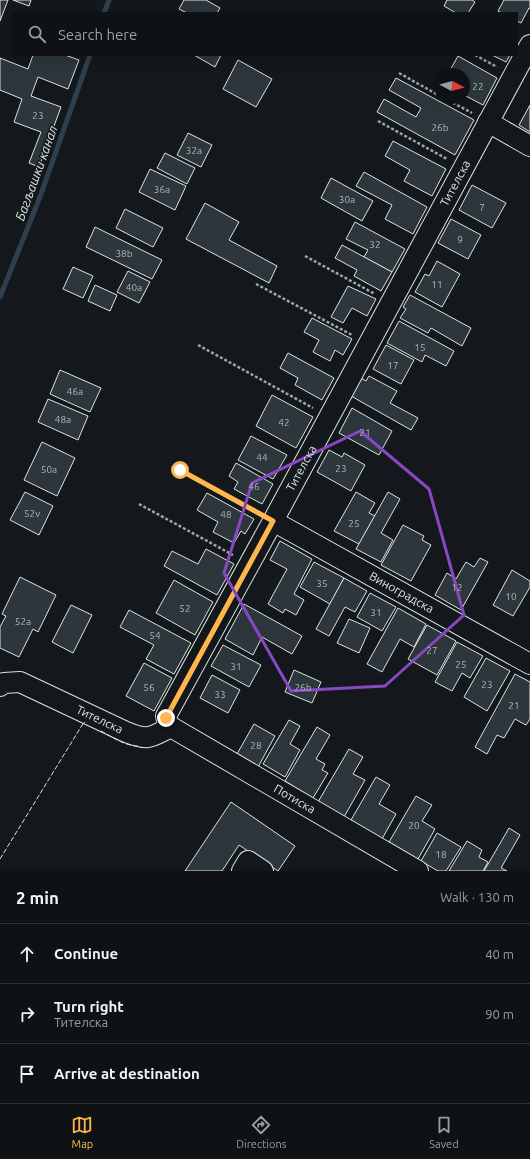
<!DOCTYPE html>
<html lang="en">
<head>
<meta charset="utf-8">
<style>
  :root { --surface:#0f1215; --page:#181b1e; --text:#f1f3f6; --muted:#9b9ea0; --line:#2f3234; --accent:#ffb74d }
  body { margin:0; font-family:Ubuntu,sans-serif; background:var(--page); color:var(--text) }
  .compass { position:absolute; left:434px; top:68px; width:36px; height:36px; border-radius:50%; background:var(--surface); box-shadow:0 4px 16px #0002; rotate:97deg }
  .stop { position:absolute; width:12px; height:12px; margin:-9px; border:3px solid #ffb74d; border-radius:50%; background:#fff }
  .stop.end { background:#ffb74d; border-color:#fff; box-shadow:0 1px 4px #0008 }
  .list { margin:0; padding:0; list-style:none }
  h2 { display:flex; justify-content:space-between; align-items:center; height:52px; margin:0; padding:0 16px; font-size:17px }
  h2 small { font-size:13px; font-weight:400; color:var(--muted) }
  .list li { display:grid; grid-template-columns:26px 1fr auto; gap:12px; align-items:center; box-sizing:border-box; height:60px; padding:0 16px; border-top:1px solid var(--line) }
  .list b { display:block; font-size:15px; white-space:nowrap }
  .list p { margin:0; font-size:13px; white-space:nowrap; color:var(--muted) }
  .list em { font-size:13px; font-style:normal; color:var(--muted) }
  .icon { flex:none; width:22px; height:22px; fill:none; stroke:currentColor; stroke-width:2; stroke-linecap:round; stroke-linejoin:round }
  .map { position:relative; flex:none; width:530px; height:871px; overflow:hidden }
  .search { position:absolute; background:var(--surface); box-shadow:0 4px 16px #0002; left:12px; right:12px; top:12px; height:44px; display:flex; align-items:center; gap:10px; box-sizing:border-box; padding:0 14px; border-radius:0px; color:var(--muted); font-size:15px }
  .sheet { height:232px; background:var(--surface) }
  nav { display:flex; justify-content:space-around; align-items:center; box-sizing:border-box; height:56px; border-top:1px solid var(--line); background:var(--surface); font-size:11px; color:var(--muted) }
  nav a { display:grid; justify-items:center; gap:2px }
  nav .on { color:var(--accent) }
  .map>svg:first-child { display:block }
</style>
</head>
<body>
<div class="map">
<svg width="530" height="871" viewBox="0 0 530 871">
  <rect width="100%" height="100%" fill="#14181c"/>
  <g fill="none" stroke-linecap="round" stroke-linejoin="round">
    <g stroke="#2f3f4d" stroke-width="5">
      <path d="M104 13 109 0"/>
      <path d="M0 297 40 197 90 55"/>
    </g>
  </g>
  <g fill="#2c363c" stroke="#d8e6dc">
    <path d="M0 0H8L0 21Z"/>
    <path d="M13 0H31L29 6Z"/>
    <path d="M184 0H206L220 8 217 13H187L179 9Z"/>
    <path d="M447 0H472L475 2 468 13H456L444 6Z"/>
    <path d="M504 0H530V9L529 8 521 23 517 21V13H502L498 11Z"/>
    <path d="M33 55H65L79 60 68 89 38 77 31 96 61 107 39 167 29 163 41 132 14 122 22 99 0 90V58L28 69Z"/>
    <path d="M194 55H221L215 67Z"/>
    <path d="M492 55H510L506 62Z"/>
    <path d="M458 56 497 78 483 105 464 95V74H448Z"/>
    <path d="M238 60 272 79 256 107 223 89Z"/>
    <path d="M396 78 474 120 455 155 377 112 384 99 416 117 421 108 389 90Z"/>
    <path d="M530 105V132L519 125Z"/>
    <path d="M188 133 212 145 201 167 177 155Z"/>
    <path d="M393 141 446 169 432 196 404 181 410 170 385 156Z"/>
    <path d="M165 153 195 168 187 184 157 168Z"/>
    <path d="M150 169 186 186 175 210 139 192Z"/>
    <path d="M364 172 427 207 413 234 385 219 392 205 356 186Z"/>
    <path d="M331 178 373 201 362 221 321 198Z"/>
    <path d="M472 185 506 203 492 228 459 210Z"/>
    <path d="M205 203 239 222 229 240 277 266 269 283 186 239Z"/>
    <path d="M125 209 163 228 153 247 116 228Z"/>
    <path d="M451 219 481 235 468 259 438 243Z"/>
    <path d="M355 222 405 249 392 272 364 257 368 250 346 239Z"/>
    <path d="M95 227 162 260 152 279 86 247Z"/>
    <path d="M342 245 392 272 381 291 354 276 357 270 335 258Z"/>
    <path d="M437 261 460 274 442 307 415 292 425 274 429 276Z"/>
    <path d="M73 267 93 276 83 298 63 289Z"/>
    <path d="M128 271 150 282 139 303 117 292Z"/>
    <path d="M95 285 117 295 110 311 88 301Z"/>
    <path d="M348 286 376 299 367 316 352 308 343 323 331 317Z"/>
    <path d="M410 295 471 328 462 346 431 328 428 333 400 318 406 309 403 307Z"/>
    <path d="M312 318 352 339 343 355 335 350 330 361 313 352 319 340 304 332Z"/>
    <path d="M399 321 454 351 446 366 425 355 422 362 387 343Z"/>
    <path d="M386 345 414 360 401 384 373 369Z"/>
    <path d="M288 353 334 378 322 400 295 385 298 378 280 368Z"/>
    <path d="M60 370 101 388 90 412 50 394Z"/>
    <path d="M369 376 397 391 390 403 418 418 411 430 351 396 361 378 366 381Z"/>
    <path d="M272 395 313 417 296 448 256 426Z"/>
    <path d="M48 399 88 416 78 440 38 422Z"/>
    <path d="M352 408 392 431 379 455 339 433Z"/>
    <path d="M251 436 287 455 273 479 238 460Z"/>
    <path d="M42 442 75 458 57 496 24 480Z"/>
    <path d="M329 450 342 457 344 453 365 465 351 491 317 472Z"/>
    <path d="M236 463 273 484 262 504 234 489 238 482 229 476Z"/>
    <path d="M25 492 53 506 39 535 10 520Z"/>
    <path d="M356 492 375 503 369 513 375 516 359 544 334 531Z"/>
    <path d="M388 492 400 499 381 533 393 540 381 562 356 549Z"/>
    <path d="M207 493 254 519 245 534 241 531 234 543 213 532 218 522 197 510Z"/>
    <path d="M403 525 424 536 422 540 431 545 411 581 381 565Z"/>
    <path d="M280 541 312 559 294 594 304 600 296 615 285 609 283 613 268 604 287 569 270 560Z"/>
    <path d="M206 549 234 564 217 595 164 566 172 551 198 564Z"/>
    <path d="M480 558 488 562 461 610 435 595 447 573 456 579 466 562 474 567Z"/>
    <path d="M314 562 344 578 330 604 300 587Z"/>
    <path d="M512 570 530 581V587L513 616 493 605Z"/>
    <path d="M20 577 56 595 38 632 33 629 19 657 0 648V627L6 616 2 614Z"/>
    <path d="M344 578 367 591 355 612 345 607 329 636 316 629Z"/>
    <path d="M174 580 213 602 195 635 156 613Z"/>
    <path d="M370 593 396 607 382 631 357 617Z"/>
    <path d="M244 604 302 636 292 654 262 637 253 655 225 639Z"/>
    <path d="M71 605 92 615 73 653 52 642Z"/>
    <path d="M398 608 426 624 414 647 400 639 382 672 367 664Z"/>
    <path d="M129 610 191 643 174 674 146 659 154 645 120 627Z"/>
    <path d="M349 619 370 628 359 653 337 643Z"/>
    <path d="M427 625 456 641 437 675 408 659Z"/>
    <path d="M457 642 483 656 470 678 462 673 452 691 435 682Z"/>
    <path d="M223 645 261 665 249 687 211 666Z"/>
    <path d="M486 658 510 671 487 711 464 697Z"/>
    <path d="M144 663 172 678 154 711 126 696Z"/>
    <path d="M294 670 321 682 312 703 285 692Z"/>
    <path d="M515 674 530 682V719L526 725 515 719 504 738 497 735 487 754 475 747Z"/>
    <path d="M212 675 240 690 228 713 200 698Z"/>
    <path d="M289 720 300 726 290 744 300 750 285 777 263 764Z"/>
    <path d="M254 724 275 736 258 767 237 754Z"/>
    <path d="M317 727 330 735 316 759 325 764 322 770 328 773 313 798 285 781Z"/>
    <path d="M349 749 363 757 353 774 365 780 344 817 318 802Z"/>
    <path d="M376 777 390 785 379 804 396 814 382 839 351 820Z"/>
    <path d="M416 796 432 805 422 821 435 829 418 859 389 842Z"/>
    <path d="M231 802 295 846 278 871 239 845 222 871H185Z"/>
    <path d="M509 828 520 835 501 868 507 871H484Z"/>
    <path d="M437 833 461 847 446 871H438L421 861Z"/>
    <path d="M467 841 482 850 479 857 488 862 483 871H449Z"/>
  </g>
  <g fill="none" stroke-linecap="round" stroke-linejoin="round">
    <defs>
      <g id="minor">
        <path d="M488 122 530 146"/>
        <path id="s1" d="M273 521 530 664"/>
        <path id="s2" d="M0 686 4 683 20 682 126 732C149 741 149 738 171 727L168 724 166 716 273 521 530 45"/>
        <path id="s3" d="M171 727 418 871"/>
        <path d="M242 871 248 861 263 871"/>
      </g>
    </defs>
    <use href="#minor" stroke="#d8e6dc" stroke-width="22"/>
    <g stroke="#9da8a2" stroke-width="2.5" stroke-dasharray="3 2" stroke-linecap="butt">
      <path d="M475 55 497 67"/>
      <path d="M399 73 440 96"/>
      <path d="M444 98 472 113"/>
      <path d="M378 121 447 159"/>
      <path d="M305 256 375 294"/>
      <path d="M256 284 352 335"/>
      <path d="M198 345 313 408"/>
      <path d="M180 470 257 512"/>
      <path d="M139 504 233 555"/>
    </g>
    <use href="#minor" stroke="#14181c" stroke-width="20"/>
    <g stroke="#d8e6dc" stroke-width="1" stroke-dasharray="5 2" stroke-linecap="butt">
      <path d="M101 731C112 737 125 746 138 746"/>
      <path d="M0 859 84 722 85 723"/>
    </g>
  </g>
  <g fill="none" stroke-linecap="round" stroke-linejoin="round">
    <path stroke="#ffb74d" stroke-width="5" d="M166 718 273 521 180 470"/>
  </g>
  <path fill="none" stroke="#8948c3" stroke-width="3" stroke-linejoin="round" d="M360 431 429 489 464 615 385 686 291 691 224 573 252 483Z"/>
  <g text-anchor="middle" stroke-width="3" stroke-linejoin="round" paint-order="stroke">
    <g font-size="10" fill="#adbab4">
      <text x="478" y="90">22</text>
      <text x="38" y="119">23</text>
      <text x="440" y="131">26b</text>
      <text x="194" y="154">32a</text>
      <text x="162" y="193">36a</text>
      <text x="347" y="203">30a</text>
      <text x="482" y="211">7</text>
      <text x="460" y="243">9</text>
      <text x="375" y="248">32</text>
      <text x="124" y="257">38b</text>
      <text x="437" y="288">11</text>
      <text x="134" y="291">40a</text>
      <text x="420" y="351">15</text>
      <text x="393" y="369">17</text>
      <text x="75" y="395">46a</text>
      <text x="63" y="423">48a</text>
      <text x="284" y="426">42</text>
      <text x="365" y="436">21</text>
      <text x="262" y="461">44</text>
      <text x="341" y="472">23</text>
      <text x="49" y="473">50a</text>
      <text x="254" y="490">46</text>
      <text x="32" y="517">52v</text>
      <text x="226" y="518">48</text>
      <text x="354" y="527">25</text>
      <text x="322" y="587">35</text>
      <text x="457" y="591">12</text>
      <text x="511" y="600">10</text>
      <text x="185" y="612">52</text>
      <text x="376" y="616">31</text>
      <text x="23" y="625">52a</text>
      <text x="155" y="639">54</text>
      <text x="432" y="654">27</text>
      <text x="461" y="668">25</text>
      <text x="236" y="670">31</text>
      <text x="487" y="688">23</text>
      <text x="149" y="691">56</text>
      <text x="303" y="691">26b</text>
      <text x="220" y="698">33</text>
      <text x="514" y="709">21</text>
      <text x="256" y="749">28</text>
      <text x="414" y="829">20</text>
      <text x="441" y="858">18</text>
    </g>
    <g font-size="12" fill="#d8e6dc" stroke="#14181c">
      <text dy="4" stroke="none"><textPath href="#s2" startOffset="805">Тителска</textPath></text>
      <text dy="4" stroke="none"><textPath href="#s2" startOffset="481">Тителска</textPath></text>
      <text dy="4" stroke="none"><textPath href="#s1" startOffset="147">Виноградска</textPath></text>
      <text dy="4" stroke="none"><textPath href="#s2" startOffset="109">Тителска</textPath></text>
      <text dy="4" stroke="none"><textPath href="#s3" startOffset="143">Потиска</textPath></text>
    </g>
    <g font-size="13" font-style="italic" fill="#d8e6dc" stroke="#14181c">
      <text transform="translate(36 173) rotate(-70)" y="5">Багљашки канал</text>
    </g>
  </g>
</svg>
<svg class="compass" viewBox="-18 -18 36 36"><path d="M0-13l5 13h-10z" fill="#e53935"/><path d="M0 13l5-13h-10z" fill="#9b9ea0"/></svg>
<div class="stop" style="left:180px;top:470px"></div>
<div class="stop end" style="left:166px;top:718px"></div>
<div class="search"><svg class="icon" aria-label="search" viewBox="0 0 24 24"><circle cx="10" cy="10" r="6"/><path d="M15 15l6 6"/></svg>Search here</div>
</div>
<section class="sheet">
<h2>2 min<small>Walk · 130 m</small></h2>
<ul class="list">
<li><svg class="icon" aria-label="ahead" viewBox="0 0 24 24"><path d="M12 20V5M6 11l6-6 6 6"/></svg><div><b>Continue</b></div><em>40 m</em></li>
<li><svg class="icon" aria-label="right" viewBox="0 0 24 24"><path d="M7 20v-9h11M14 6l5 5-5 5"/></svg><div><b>Turn right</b><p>Тителска</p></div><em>90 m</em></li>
<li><svg class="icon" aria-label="arrive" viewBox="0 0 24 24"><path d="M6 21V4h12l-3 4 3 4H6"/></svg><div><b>Arrive at destination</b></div></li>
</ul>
</section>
<nav>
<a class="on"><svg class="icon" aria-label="map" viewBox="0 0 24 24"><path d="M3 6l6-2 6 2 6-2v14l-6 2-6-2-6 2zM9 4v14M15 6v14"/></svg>Map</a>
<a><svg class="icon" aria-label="directions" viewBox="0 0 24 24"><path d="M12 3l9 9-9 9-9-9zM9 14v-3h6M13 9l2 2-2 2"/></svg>Directions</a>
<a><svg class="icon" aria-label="saved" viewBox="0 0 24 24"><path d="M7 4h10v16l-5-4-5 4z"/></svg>Saved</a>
</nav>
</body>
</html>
